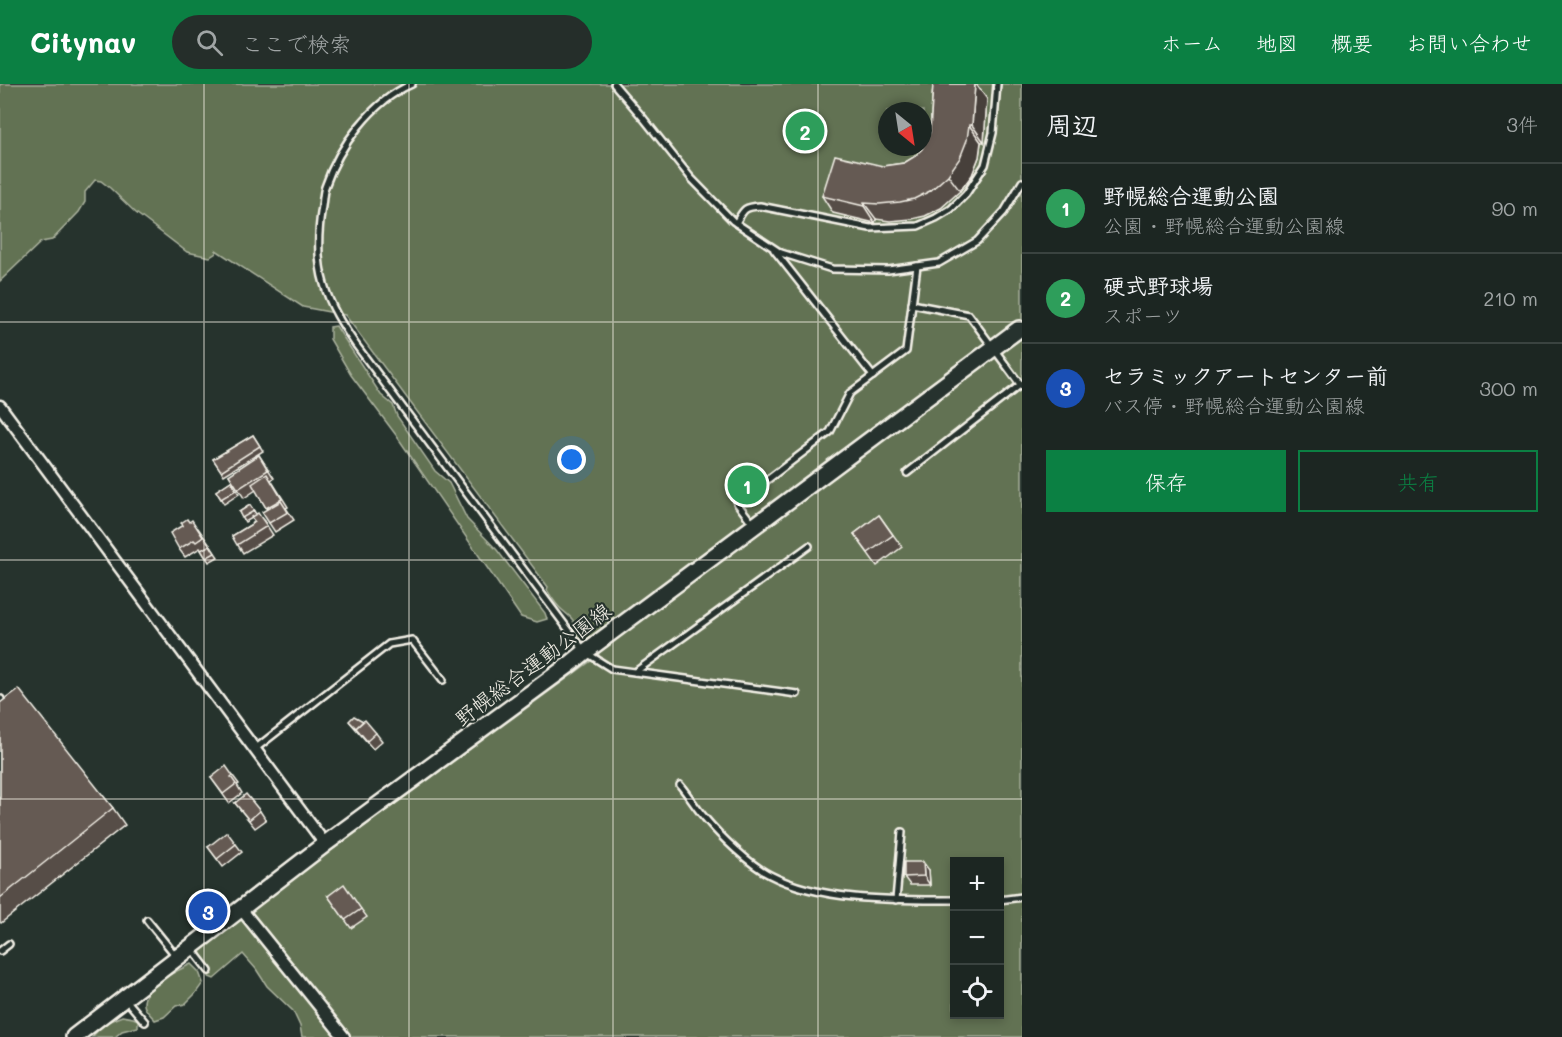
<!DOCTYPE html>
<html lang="ja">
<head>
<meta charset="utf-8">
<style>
  :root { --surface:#1c2622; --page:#252e2a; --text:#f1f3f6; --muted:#a0a5a5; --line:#3a4340; --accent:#0b8043 }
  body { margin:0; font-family:Mali,"Klee One",sans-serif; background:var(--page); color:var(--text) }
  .controls { position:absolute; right:18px; bottom:18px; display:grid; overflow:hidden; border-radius:0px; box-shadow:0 3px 9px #0003 }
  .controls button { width:54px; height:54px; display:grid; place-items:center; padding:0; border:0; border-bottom:2px solid var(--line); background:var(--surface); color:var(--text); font:30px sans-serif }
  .compass { position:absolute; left:878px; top:18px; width:54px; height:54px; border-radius:50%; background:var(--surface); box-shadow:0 3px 9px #0003; rotate:150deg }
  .you { position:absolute; left:572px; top:376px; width:21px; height:21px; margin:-15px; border:4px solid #fff; border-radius:50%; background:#1a73e8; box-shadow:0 0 0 9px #1a73e833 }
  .badge { display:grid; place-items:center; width:39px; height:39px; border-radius:50%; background:var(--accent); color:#fff; font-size:20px; font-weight:700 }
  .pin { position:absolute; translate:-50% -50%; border:3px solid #fff; box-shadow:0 2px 6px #0006 }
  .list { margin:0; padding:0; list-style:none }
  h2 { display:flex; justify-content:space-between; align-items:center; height:78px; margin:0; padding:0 24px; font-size:26px }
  h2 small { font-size:20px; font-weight:400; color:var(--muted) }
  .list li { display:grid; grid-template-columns:39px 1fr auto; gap:18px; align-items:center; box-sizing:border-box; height:90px; padding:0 24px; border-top:2px solid var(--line) }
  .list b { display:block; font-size:22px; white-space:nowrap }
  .list p { margin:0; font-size:20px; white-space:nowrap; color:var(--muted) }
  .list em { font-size:20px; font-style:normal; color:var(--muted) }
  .actions { display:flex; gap:12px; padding:18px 24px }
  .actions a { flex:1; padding:14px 0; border:2px solid var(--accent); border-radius:0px; text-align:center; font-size:21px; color:var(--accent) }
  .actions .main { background:var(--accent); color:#fff }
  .icon { flex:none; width:33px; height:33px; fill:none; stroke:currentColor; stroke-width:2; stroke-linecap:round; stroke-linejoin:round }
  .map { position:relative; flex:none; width:1022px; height:953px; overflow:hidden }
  header { display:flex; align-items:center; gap:36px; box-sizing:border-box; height:84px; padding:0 30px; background:var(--accent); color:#fff }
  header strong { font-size:28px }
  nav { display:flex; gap:33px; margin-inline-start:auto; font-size:21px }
  .search { width:420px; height:54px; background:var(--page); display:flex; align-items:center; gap:15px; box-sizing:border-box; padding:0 21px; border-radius:33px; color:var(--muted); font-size:22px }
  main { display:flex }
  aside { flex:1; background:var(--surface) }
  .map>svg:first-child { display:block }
</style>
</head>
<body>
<header>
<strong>Citynav</strong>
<div class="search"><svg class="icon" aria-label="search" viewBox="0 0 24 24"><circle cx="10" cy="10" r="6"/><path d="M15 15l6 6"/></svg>ここで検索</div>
<nav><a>ホーム</a><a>地図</a><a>概要</a><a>お問い合わせ</a></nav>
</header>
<main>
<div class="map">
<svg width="1022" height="953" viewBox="0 0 1022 953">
  <rect width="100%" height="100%" fill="#26332d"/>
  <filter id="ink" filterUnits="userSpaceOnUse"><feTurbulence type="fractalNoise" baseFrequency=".0167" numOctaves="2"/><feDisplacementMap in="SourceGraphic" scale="12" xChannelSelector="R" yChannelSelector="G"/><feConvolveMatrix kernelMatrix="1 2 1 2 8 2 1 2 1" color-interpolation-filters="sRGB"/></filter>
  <g filter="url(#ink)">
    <g fill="#627253" stroke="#abb29e" stroke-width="1.5" fill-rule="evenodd">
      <path d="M0 0H1022V953H302L300 942 293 927 267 902 256 885 243 870 214 895 209 893 200 867 206 857 230 844 231 839 290 797 292 794 309 783 599 571 588 557 580 554 575 547C576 533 567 532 559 523 554 518 550 511 547 506L548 503 345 231 303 223 216 166V169L210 173 187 168 136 129 110 104 101 97 95 96 85 108V118L79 128 52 156 41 158 0 197ZM887 27H923V63H887ZM954 778H999V930H954Z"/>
      <path d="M336 242 381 311 393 321 397 332 435 387 449 399 467 435 497 466 545 529 547 535 537 538 521 533 396 351 351 291 330 255V243Z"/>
      <path d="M191 880 199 888 203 899 195 910 185 920 176 922 164 933 155 936C151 931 144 926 144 920 143 901 177 887 191 880Z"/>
      <path d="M122 932 133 934 138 936V943L122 947 115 953H92L105 939Z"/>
    </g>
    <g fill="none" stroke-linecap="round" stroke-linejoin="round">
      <defs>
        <g id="lane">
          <path d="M412 0C372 17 339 62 325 103 323 109 323 116 322 122 318 147 316 174 324 200 330 222 343 242 356 261L585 568 612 585 797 610"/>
          <path d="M614 0 644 35 691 94 733 137 781 169 832 185 888 186 939 179 977 157 1004 128 1022 98"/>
          <path d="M736 139C744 125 744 123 760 122L870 144 918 142 936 134 951 125 966 110 985 81 993 49 997 0"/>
          <path d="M774 166 873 292"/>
          <path d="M912 220 969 231 1022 303"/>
          <path d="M907 389 1020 301"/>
          <path d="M753 440 737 419 830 348 850 309 906 267 917 182"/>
          <path d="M635 588 809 462"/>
          <path d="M0 616 1 615"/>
          <path d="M255 665 389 560 412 556 443 596"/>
          <path d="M680 701C689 712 696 724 705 734 720 752 750 781 770 791 822 818 897 816 954 816"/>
          <path d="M896 816 902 748"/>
          <path d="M999 816 1022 813"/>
          <path d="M147 836 176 872"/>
          <path d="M191 864 209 887"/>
          <path d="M0 867 9 860"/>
          <path d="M127 917 145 938"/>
        </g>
        <g id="street">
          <path d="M0 322 325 760"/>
          <path d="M241 825 344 953"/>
        </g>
        <path id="secondary" d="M74 953 325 760 569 581 585 568 1019 245"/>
      </defs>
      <use href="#lane" stroke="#f4f1e8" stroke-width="10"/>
      <use href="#street" stroke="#f4f1e8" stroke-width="15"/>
      <use href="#secondary" stroke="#f4f1e8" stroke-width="20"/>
      <use href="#lane" stroke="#26332d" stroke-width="5"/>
      <use href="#street" stroke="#26332d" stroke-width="10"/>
      <use href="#secondary" stroke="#26332d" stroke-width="15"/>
    </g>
    <g fill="#574d47" stroke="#f4f1e8" stroke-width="1.5">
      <path d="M933 0H976L987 15 984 58H981L979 73 972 91 960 107 941 124 925 132 912 135 890 137 876 135 875 139 833 129 822 112 883 82 904 79 914 73 922 65 930 48Z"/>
      <path d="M253 351 263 367 224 391 213 375Z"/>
      <path d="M259 371 274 394 271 396 288 423 286 424 294 436 275 448 269 439 267 425 256 406 244 414 229 391Z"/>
      <path d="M231 397 239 410 224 420 216 407Z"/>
      <path d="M250 421 256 430 264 437 273 451 243 469 232 452 255 438 252 434 245 438 239 428Z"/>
      <path d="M879 431 902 463 877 482 854 450Z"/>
      <path d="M189 438 198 444 218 473 209 478 200 464 185 473 179 465 183 441Z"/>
      <path d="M0 619 113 724 125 741 1 839 0 838Z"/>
      <path d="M349 637 376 649 382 657 373 665Z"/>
      <path d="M233 692 239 700 237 701 242 709 229 719 211 694Z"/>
      <path d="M235 719 260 727 266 736 255 744Z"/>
      <path d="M236 760 242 768 223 783 208 763Z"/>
      <path d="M929 786 930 801H910L904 793Z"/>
      <path d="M328 812 361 825 367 833 351 844Z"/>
    </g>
    <g fill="#473f3a" stroke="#f4f1e8" stroke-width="1.5">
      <path d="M975 0H976L987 15 984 58 972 41Z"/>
      <path d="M969 41 981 58 979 73 972 91 960 107 948 91Z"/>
      <path d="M864 119 876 135 875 139 864 122Z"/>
      <path d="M923 778 929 786 930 801 924 792Z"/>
    </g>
    <g fill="#655a53" stroke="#f4f1e8" stroke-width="1.5">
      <path d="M933 0H975L972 41H969L967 56 960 74 948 91 930 107 914 115 900 118 879 120 864 119V122L822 112 835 71 883 82 904 79 914 73 922 65 930 48Z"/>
      <path d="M253 351 260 362 221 387 213 375Z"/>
      <path d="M259 371 268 386 238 405 229 391Z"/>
      <path d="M267 390 282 415 266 424 252 400Z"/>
      <path d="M231 397 236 406 221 415 216 407Z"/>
      <path d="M281 417 288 428 269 439 262 428Z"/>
      <path d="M250 421 254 427 242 434 239 428Z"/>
      <path d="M258 429 267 442 237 461 232 452 255 438 251 433Z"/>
      <path d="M879 431 893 451 868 469 854 450Z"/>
      <path d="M187 435 189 438 192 436 203 453 196 458 194 456 179 465 170 449 183 441 181 439Z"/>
      <path d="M210 461 215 469 206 474 201 466Z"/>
      <path d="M19 605 113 724 0 814V619Z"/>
      <path d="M354 632 363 637 356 644 349 637Z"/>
      <path d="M365 636 376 649 367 657 356 644Z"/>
      <path d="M226 682 233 692 231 693 236 700 223 710 211 694Z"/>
      <path d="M246 710 260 727 249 736 235 719Z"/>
      <path d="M227 748 236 760 217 775 208 763Z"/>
      <path d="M904 778H923L924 792 904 793Z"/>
      <path d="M344 800 361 825 345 836 328 812Z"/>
    </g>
  </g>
  <path fill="none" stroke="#f4f1e8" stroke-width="1.5" stroke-opacity="0.55" d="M204 0V953M409 0V953M613 0V953M818 0V953M0 238H1022M0 476H1022M0 715H1022"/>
  <g text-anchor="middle" stroke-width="4.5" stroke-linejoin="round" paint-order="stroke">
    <g font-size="21" fill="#f4f1e8" stroke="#26332d">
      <text transform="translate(533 581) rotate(-37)" y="7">野幌総合運動公園線</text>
    </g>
  </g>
</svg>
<div class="controls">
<button>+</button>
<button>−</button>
<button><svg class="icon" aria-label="locate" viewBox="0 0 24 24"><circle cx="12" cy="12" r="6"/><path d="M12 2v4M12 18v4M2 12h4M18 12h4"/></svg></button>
</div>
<svg class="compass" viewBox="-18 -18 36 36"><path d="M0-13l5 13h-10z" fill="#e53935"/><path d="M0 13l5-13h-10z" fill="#a0a5a5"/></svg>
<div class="you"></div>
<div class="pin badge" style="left:747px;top:401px;background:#2e9e5b">1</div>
<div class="pin badge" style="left:805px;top:47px;background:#2e9e5b">2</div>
<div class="pin badge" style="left:208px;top:827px;background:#1a4fb4">3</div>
</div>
<aside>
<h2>周辺<small>3件</small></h2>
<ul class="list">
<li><span class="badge" style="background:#2e9e5b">1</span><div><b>野幌総合運動公園</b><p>公園 · 野幌総合運動公園線</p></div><em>90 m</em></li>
<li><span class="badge" style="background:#2e9e5b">2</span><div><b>硬式野球場</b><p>スポーツ</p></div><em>210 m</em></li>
<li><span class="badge" style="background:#1a4fb4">3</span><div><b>セラミックアートセンター前</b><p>バス停 · 野幌総合運動公園線</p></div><em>300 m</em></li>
</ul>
<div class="actions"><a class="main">保存</a><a>共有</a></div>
</aside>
</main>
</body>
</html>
